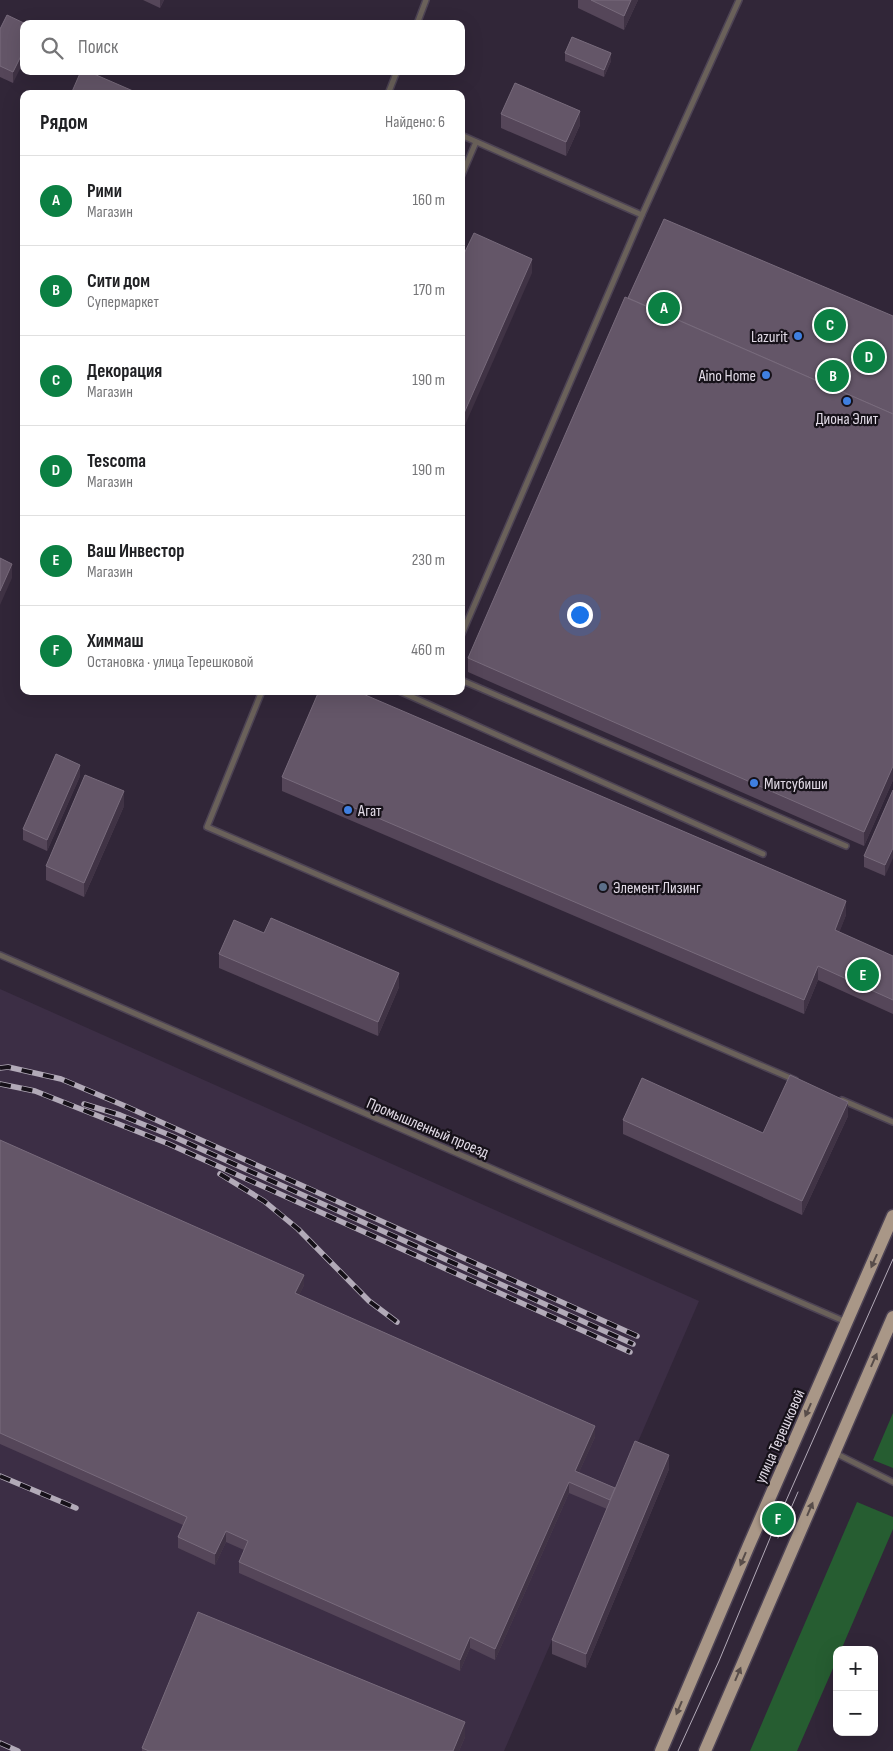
<!DOCTYPE html>
<html lang="ru">
<head>
<meta charset="utf-8">
<style>
  :root { --surface:#fff; --page:#f2f2f2; --text:#202124; --muted:#757577; --line:#e0e0e0; --accent:#0b8043 }
  body { margin:0; font-family:"Sofia Sans Condensed",sans-serif; background:var(--page); color:var(--text) }
  .controls { position:absolute; right:15px; bottom:15px; display:grid; overflow:hidden; border-radius:10px; box-shadow:0 5px 20px #0002 }
  .controls button { width:45px; height:45px; display:grid; place-items:center; padding:0; border:0; border-bottom:1px solid var(--line); background:var(--surface); color:var(--text); font:25px sans-serif }
  .you { position:absolute; left:579px; top:614px; width:18px; height:18px; margin:-12px; border:4px solid #fff; border-radius:50%; background:#1a73e8; box-shadow:0 0 0 8px #1a73e833 }
  .badge { display:grid; place-items:center; width:32px; height:32px; border-radius:50%; background:var(--accent); color:#fff; font-size:16px; font-weight:700 }
  .pin { position:absolute; translate:-50% -50%; border:2px solid #fff; box-shadow:0 1px 5px #0006 }
  .list { margin:0; padding:0; list-style:none }
  h2 { display:flex; justify-content:space-between; align-items:center; height:65px; margin:0; padding:0 20px; font-size:21px }
  h2 small { font-size:16px; font-weight:400; color:var(--muted) }
  .list li { display:grid; grid-template-columns:32px 1fr auto; gap:15px; align-items:center; box-sizing:border-box; height:90px; padding:0 20px; border-top:1px solid var(--line) }
  .list b { display:block; font-size:19px; white-space:nowrap }
  .list p { margin:0; font-size:16px; white-space:nowrap; color:var(--muted) }
  .list em { font-size:16px; font-style:normal; color:var(--muted) }
  .icon { flex:none; width:28px; height:28px; fill:none; stroke:currentColor; stroke-width:2; stroke-linecap:round; stroke-linejoin:round }
  .map { position:relative; flex:none; width:893px; height:1751px; overflow:hidden }
  .search { position:absolute; background:var(--surface); box-shadow:0 5px 20px #0002; left:20px; top:20px; width:445px; height:55px; display:flex; align-items:center; gap:12px; box-sizing:border-box; padding:0 18px; border-radius:10px; color:var(--muted); font-size:19px }
  .panel { position:absolute; background:var(--surface); box-shadow:0 5px 20px #0002; left:20px; top:90px; width:445px; height:605px; border-radius:10px }
  .map>svg:first-child { display:block }
</style>
</head>
<body>
<div class="map">
<svg width="893" height="1751" viewBox="0 0 893 1751">
  <rect width="100%" height="100%" fill="#312638"/>
  <path fill="#3c2e45" d="M0 989 699 1301 504 1751H0Z"/>
  <g fill="#265d31">
    <path d="M893 1413V1468L873 1460Z"/>
    <path d="M857 1502 893 1517V1529L841 1650H837V1659L797 1751H750Z"/>
  </g>
  <g fill="none" stroke-linecap="round" stroke-linejoin="round">
    <defs>
      <g id="service">
        <path d="M417 24 426 0"/>
        <path d="M388 94 397 71"/>
        <path d="M461 135 642 215"/>
        <path d="M461 177 476 142"/>
        <path d="M461 636 642 215 739 0"/>
        <path d="M461 680 846 846"/>
        <path d="M262 691 207 827 795 1080"/>
        <path d="M399 691 763 854"/>
        <path d="M0 955 846 1322"/>
        <path d="M842 1100 893 1122"/>
        <path d="M835 1453 893 1482"/>
      </g>
      <g id="primary">
        <path d="M661 1751 749 1545 893 1216"/>
        <path d="M705 1751 893 1317"/>
      </g>
    </defs>
    <use href="#service" stroke="#4d4354" stroke-width="8"/>
    <use href="#primary" stroke="#4d4354" stroke-width="15"/>
    <use href="#service" stroke="#6a615a" stroke-width="5"/>
    <use href="#primary" stroke="#a99787" stroke-width="12"/>
    <g stroke="#b2aab8" stroke-width="1">
      <path d="M778 1538 798 1492"/>
      <path d="M678 1751 719 1661 778 1519 893 1259"/>
    </g>
    <defs>
      <g id="rail">
        <path d="M0 1068 8 1067 61 1079 125 1106 637 1336"/>
        <path d="M0 1084 35 1091 169 1144 630 1352"/>
        <path d="M84 1104 120 1115 172 1136 633 1344"/>
        <path d="M220 1174 264 1201 298 1229 369 1301 397 1322"/>
        <path d="M0 1476 76 1508"/>
        <path d="M0 1743 18 1751"/>
      </g>
    </defs>
    <use href="#rail" stroke="#b2aab8" stroke-width="5.5"/>
    <use href="#rail" stroke="#161119" stroke-width="4" stroke-dasharray="11" stroke-linecap="butt"/>
  </g>
  <g fill="#554659">
    <path d="M143 0H164L160 8Z"/>
    <path d="M578 0H638L624 30 578 8Z"/>
    <path d="M26 24 13 83 0 77V29Z"/>
    <path d="M565 53 611 61 604 77 565 61Z"/>
    <path d="M501 114 580 125 566 156 501 128Z"/>
    <path d="M893 316V780L864 846 468 672V658Z"/>
    <path d="M80 776 47 851 23 840V829Z"/>
    <path d="M282 777 846 915 839 932 893 956V1014L818 980 804 1014 282 791Z"/>
    <path d="M893 790 885 876 864 867V856Z"/>
    <path d="M124 806 84 897 46 880V866Z"/>
    <path d="M264 933 399 987 378 1036 219 968V954Z"/>
    <path d="M848 1116 802 1215 623 1134V1120L763 1133Z"/>
    <path d="M0 1140 304 1285 299 1295 595 1437 579 1472 615 1488 669 1469 586 1668 552 1654V1640L607 1509 569 1493 495 1660 470 1648 460 1671 239 1573V1562L244 1550 226 1542 215 1565 178 1548V1537L183 1525 0 1444Z"/>
    <path d="M465 1737 459 1751H142V1748Z"/>
  </g>
  <g fill="#403345">
    <path d="M160 0H164L160 8Z"/>
    <path d="M631 0H638L624 30V16Z"/>
    <path d="M24 50V61L13 83V72Z"/>
    <path d="M611 53V61L604 77V70Z"/>
    <path d="M580 111V125L566 156V142Z"/>
    <path d="M532 259V273L461 434V420Z"/>
    <path d="M12 564V578L0 605V591Z"/>
    <path d="M80 765V776L47 851V840Z"/>
    <path d="M893 766V780L864 846V832Z"/>
    <path d="M124 791V806L84 897V883Z"/>
    <path d="M893 848V858L885 876V865Z"/>
    <path d="M846 901V915L835 944V930Z"/>
    <path d="M818 966V980L804 1014V1000Z"/>
    <path d="M399 973V987L378 1036V1022Z"/>
    <path d="M848 1102V1116L802 1215V1201Z"/>
    <path d="M304 1275V1285L295 1304V1293Z"/>
    <path d="M595 1426V1437L575 1481V1471Z"/>
    <path d="M669 1455V1469L586 1668V1654Z"/>
    <path d="M569 1482V1493L495 1660V1649Z"/>
    <path d="M226 1531V1542L215 1565V1554Z"/>
    <path d="M470 1637V1648L460 1671V1660Z"/>
    <path d="M465 1722V1737L459 1751H453Z"/>
  </g>
  <g fill="#645668" stroke="#786b7c">
    <path d="M591 0H631L624 16Z"/>
    <path d="M7 15 26 24H24V50L13 72 0 66V29Z"/>
    <path d="M572 37 611 53 604 70 565 53Z"/>
    <path d="M81 71H87L140 94H71Z"/>
    <path d="M515 83 580 111 566 142 501 114Z"/>
    <path d="M664 219 893 316V414L628 298Z"/>
    <path d="M474 233 532 259 461 420V260Z"/>
    <path d="M625 297 893 414V766L864 832 468 658Z"/>
    <path d="M0 558 12 564 0 591Z"/>
    <path d="M319 691H356L846 901 835 930 893 956V1000L818 966 804 1000 282 777Z"/>
    <path d="M56 754 80 765 47 840 23 829Z"/>
    <path d="M85 775 124 791 84 883 46 866Z"/>
    <path d="M893 790V848L885 865 864 856Z"/>
    <path d="M271 918 399 973 378 1022 219 954 234 920 264 933Z"/>
    <path d="M790 1075 848 1102 802 1201 623 1120 642 1078 763 1133Z"/>
    <path d="M0 1140 304 1275 295 1293 595 1426 575 1471 615 1488 610 1500 569 1482 495 1649 470 1637 460 1660 239 1562 248 1541 226 1531 215 1554 178 1537 187 1517 0 1433Z"/>
    <path d="M635 1441 669 1455 586 1654 552 1640Z"/>
    <path d="M198 1612 465 1722 453 1751H149L142 1748Z"/>
  </g>
  <defs><path id="oneway-solid" d="M-6-.8H1V-3.2L6.5 0L1 3.2V.8H-6Z" transform="scale(1.25)"/></defs>
  <g fill="#584d4a">
    <use href="#oneway-solid" transform="translate(874 1261) rotate(114)"/>
    <use href="#oneway-solid" transform="translate(874 1360) rotate(-66)"/>
    <use href="#oneway-solid" transform="translate(808 1410) rotate(114)"/>
    <use href="#oneway-solid" transform="translate(810 1509) rotate(-67)"/>
    <use href="#oneway-solid" transform="translate(743 1559) rotate(113)"/>
    <use href="#oneway-solid" transform="translate(738 1674) rotate(-67)"/>
    <use href="#oneway-solid" transform="translate(679 1708) rotate(113)"/>
  </g>
  <g fill="#3f7fe0" stroke="#161119" stroke-width="2">
    <circle cx="798" cy="336" r="5"/>
    <circle cx="766" cy="375" r="5"/>
    <circle cx="847" cy="401" r="5"/>
    <circle cx="754" cy="783" r="5"/>
    <circle cx="348" cy="810" r="5"/>
  </g>
  <circle fill="#5c6f8a" stroke="#161119" stroke-width="2" cx="603" cy="887" r="5"/>
  <g text-anchor="middle" stroke-width="4.5" stroke-linejoin="round" paint-order="stroke">
    <g font-size="16" fill="#e2dbe7" stroke="#161119" text-anchor="start">
      <text x="788" y="342" text-anchor="end">Lazurit</text>
      <text x="756" y="381" text-anchor="end">Aino Home</text>
      <text x="847" y="424" text-anchor="middle">Диона Элит</text>
      <text x="764" y="789">Митсубиши</text>
      <text x="358" y="816">Агат</text>
      <text x="613" y="893">Элемент Лизинг</text>
    </g>
    <g font-size="16" fill="#e2dbe7" stroke="#161119">
      <text transform="translate(428 1127) rotate(23)" y="6">Промышленный проезд</text>
      <text transform="translate(779 1436) rotate(-66)" y="6">улица Терешковой</text>
    </g>
  </g>
</svg>
<div class="controls">
<button>+</button>
<button>−</button>
</div>
<div class="you"></div>
<div class="pin badge" style="left:664px;top:308px">A</div>
<div class="pin badge" style="left:833px;top:376px">B</div>
<div class="pin badge" style="left:830px;top:325px">C</div>
<div class="pin badge" style="left:869px;top:357px">D</div>
<div class="pin badge" style="left:863px;top:975px">E</div>
<div class="pin badge" style="left:778px;top:1519px">F</div>
<div class="search"><svg class="icon" aria-label="search" viewBox="0 0 24 24"><circle cx="10" cy="10" r="6"/><path d="M15 15l6 6"/></svg>Поиск</div>
<section class="panel">
<h2>Рядом<small>Найдено: 6</small></h2>
<ul class="list">
<li><span class="badge">A</span><div><b>Рими</b><p>Магазин</p></div><em>160 m</em></li>
<li><span class="badge">B</span><div><b>Сити дом</b><p>Супермаркет</p></div><em>170 m</em></li>
<li><span class="badge">C</span><div><b>Декорация</b><p>Магазин</p></div><em>190 m</em></li>
<li><span class="badge">D</span><div><b>Tescoma</b><p>Магазин</p></div><em>190 m</em></li>
<li><span class="badge">E</span><div><b>Ваш Инвестор</b><p>Магазин</p></div><em>230 m</em></li>
<li><span class="badge">F</span><div><b>Химмаш</b><p>Остановка · улица Терешковой</p></div><em>460 m</em></li>
</ul>
</section>
</div>
</body>
</html>
